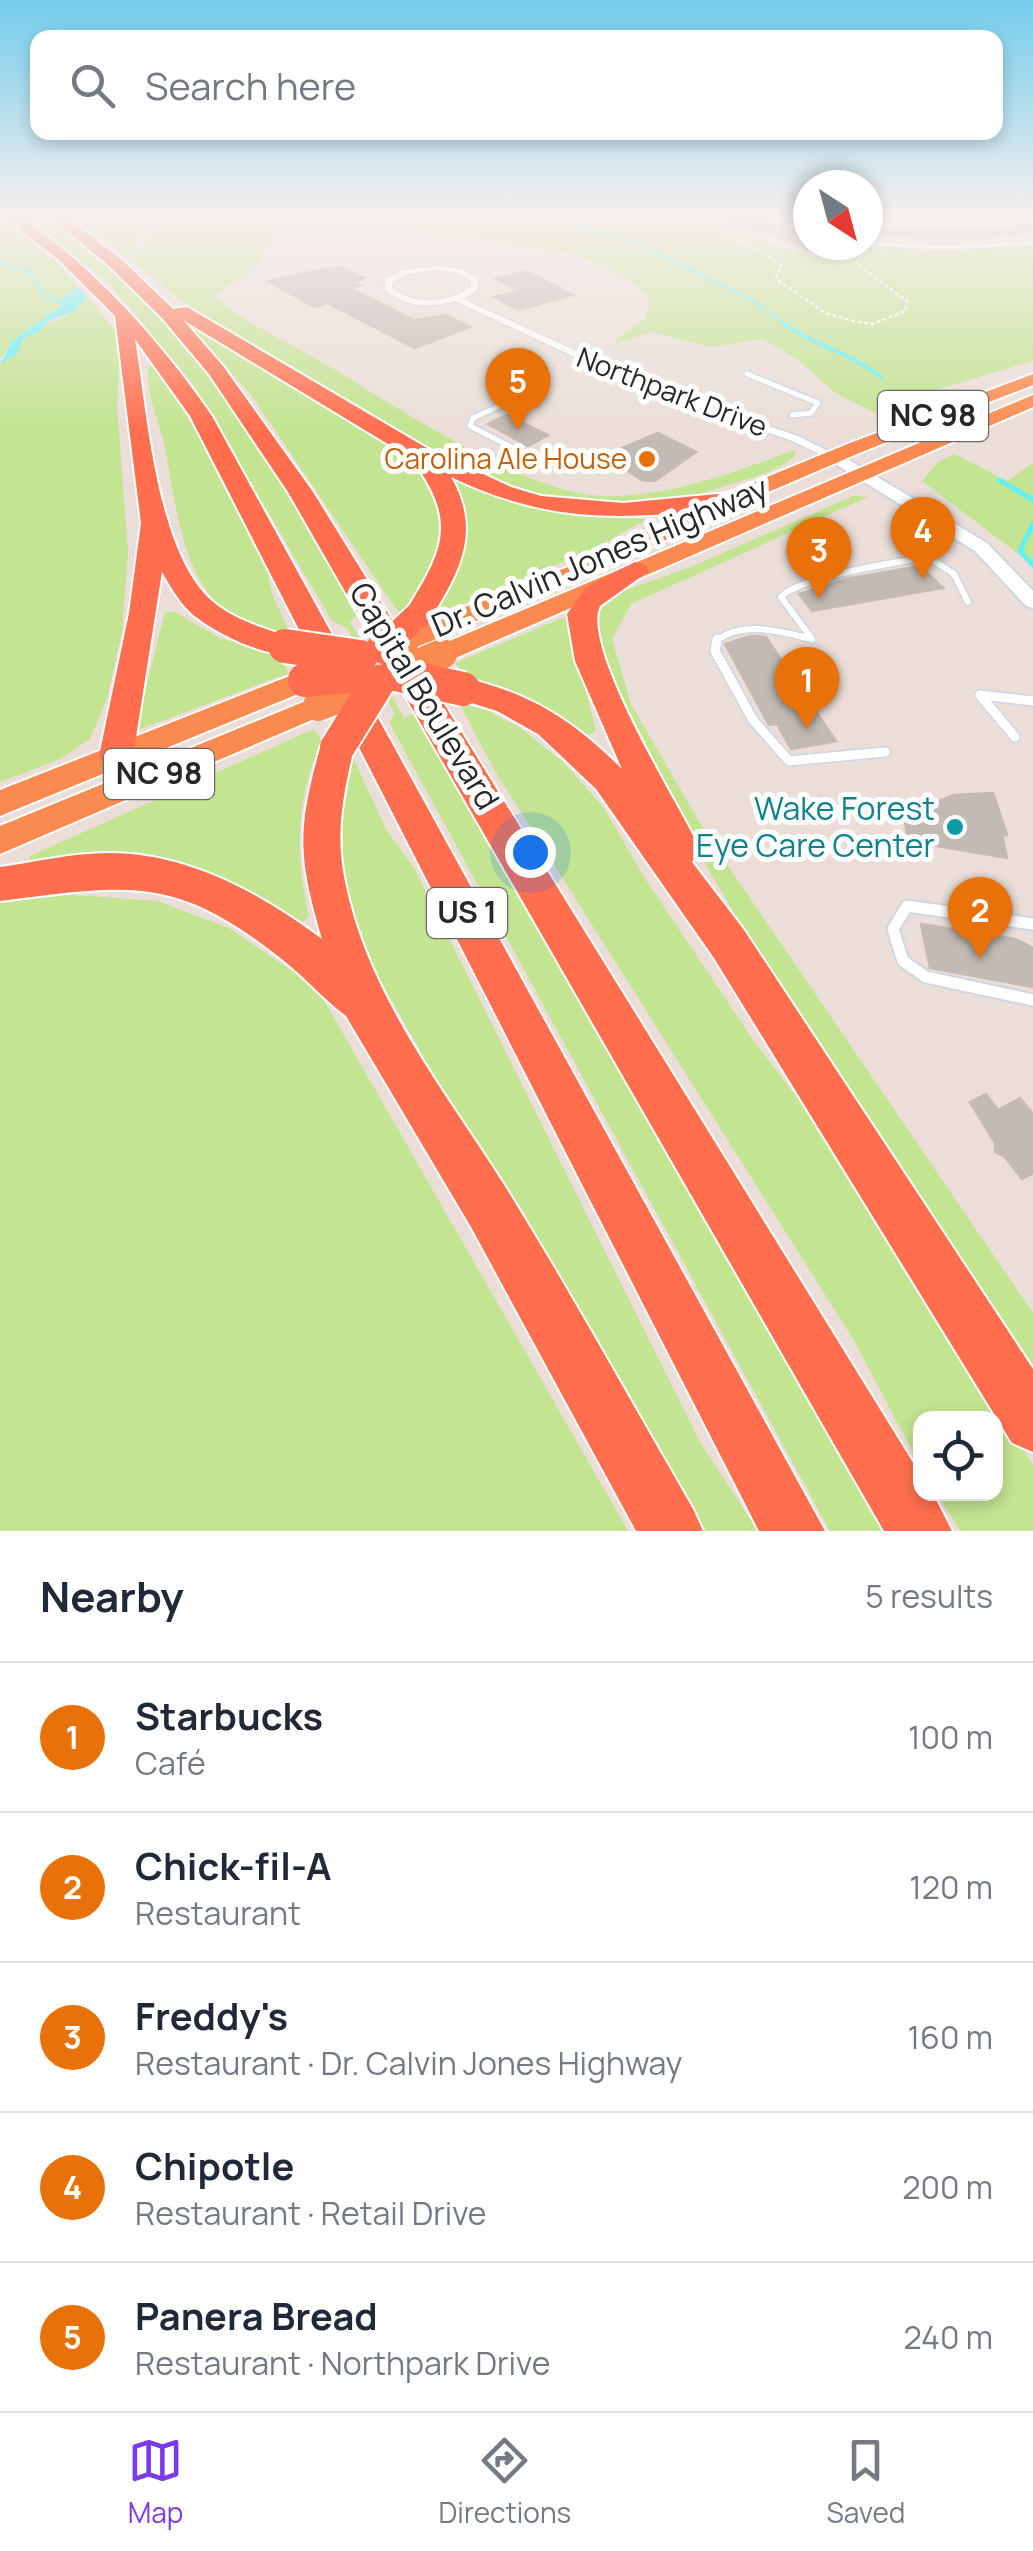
<!DOCTYPE html>
<html lang="en">
<head>
<meta charset="utf-8">
<style>
  :root { --surface:#fff; --page:#f6f6f7; --text:#1f2937; --muted:#747a83; --line:#e0e1e3; --accent:#7c3aed }
  body { margin:0; font-family:Manrope,sans-serif; background:var(--page); color:var(--text) }
  .controls { position:absolute; right:30px; bottom:30px; display:grid; overflow:hidden; border-radius:20px; box-shadow:0 5px 15px #0003 }
  .controls button { width:90px; height:90px; display:grid; place-items:center; padding:0; border:0; border-bottom:2px solid var(--line); background:var(--surface); color:var(--text); font:50px sans-serif }
  .compass { position:absolute; left:793px; top:170px; width:90px; height:90px; border-radius:50%; background:var(--surface); box-shadow:0 5px 15px #0003; rotate:144deg }
  .you { position:absolute; left:530px; top:852px; width:35px; height:35px; margin:-25px; border:8px solid #fff; border-radius:50%; background:#1a73e8; box-shadow:0 0 0 15px #1a73e833 }
  .badge { display:grid; place-items:center; width:65px; height:65px; border-radius:50%; background:var(--accent); color:#fff; font-size:32px; font-weight:700 }
  .pin { position:absolute; translate:-50% -82px; filter:drop-shadow(0 2px 5px #0008) }
  .pin::after { content:''; position:absolute; top:52px; width:35px; height:30px; background:inherit; clip-path:polygon(0 0,100% 0,50% 100%) }
  .list { margin:0; padding:0; list-style:none }
  h2 { display:flex; justify-content:space-between; align-items:center; height:130px; margin:0; padding:0 40px; font-size:42px }
  h2 small { font-size:32px; font-weight:400; color:var(--muted) }
  .list li { display:grid; grid-template-columns:65px 1fr auto; gap:30px; align-items:center; box-sizing:border-box; height:150px; padding:0 40px; border-top:2px solid var(--line) }
  .list b { display:block; font-size:38px; white-space:nowrap }
  .list p { margin:0; font-size:32px; white-space:nowrap; color:var(--muted) }
  .list em { font-size:32px; font-style:normal; color:var(--muted) }
  .icon { flex:none; width:55px; height:55px; fill:none; stroke:currentColor; stroke-width:2; stroke-linecap:round; stroke-linejoin:round }
  .map { position:relative; flex:none; width:1033px; height:1531px; overflow:hidden }
  .search { position:absolute; background:var(--surface); box-shadow:0 5px 15px #0003; left:30px; right:30px; top:30px; height:110px; display:flex; align-items:center; gap:25px; box-sizing:border-box; padding:0 35px; border-radius:20px; color:var(--muted); font-size:38px }
  .sheet { height:880px; background:var(--surface) }
  nav { display:flex; justify-content:space-around; align-items:center; box-sizing:border-box; height:140px; border-top:2px solid var(--line); background:var(--surface); font-size:28px; color:var(--muted) }
  nav a { display:grid; justify-items:center; gap:5px }
  nav .on { color:var(--accent) }
  .map>svg:first-child { display:block }
</style>
</head>
<body>
<div class="map">
<svg width="1033" height="1531" viewBox="0 0 1033 1531">
  <rect width="100%" height="100%" fill="#ebded8"/>
  <g fill="#c3e491">
    <path d="M22 216C59 216 91 247 117 272 224 376 285 487 359 613L350 622 361 641 354 640 347 628 332 621 193 384 107 281Z"/>
    <path d="M70 216H166C152 225 147 238 132 245L138 248 176 216H284L261 261 214 296C243 322 283 340 317 359 390 402 521 493 603 496 668 498 735 472 795 450V455C777 474 743 479 719 488 566 541 455 465 328 391 285 366 237 343 197 313 155 280 115 245 70 216Z"/>
    <path d="M429 216H704L736 233 823 259 851 245 924 251 1033 246V361L936 390 879 415 834 392 798 360 763 339 710 347 651 332 627 341 612 342 645 319 650 302C620 245 480 241 420 232L419 226Z"/>
    <path d="M0 218 57 262 78 287 59 302 62 305 57 309 13 340 0 360Z"/>
    <path d="M87 296 116 332 120 350 117 406 128 552 122 632 107 698 90 739 60 759 0 782V364C14 358 15 353 22 342 30 329 58 321 70 314 75 311 82 301 87 296Z"/>
    <path d="M191 321C240 351 415 447 434 491 443 510 441 530 438 551 436 575 419 601 398 612L252 396 186 322Z"/>
    <path d="M148 366 156 368 183 404 265 562 272 593 290 634C185 626 181 530 165 448 160 421 145 394 148 366Z"/>
    <path d="M955 454 1007 481 1033 463V565L922 481 938 462Z"/>
    <path d="M450 477 537 509 647 519 592 550 439 614 436 610C463 566 475 524 450 477Z"/>
    <path d="M853 496 868 497 631 604 612 639 631 704 707 835 1033 1313V1384L867 1137 695 847 617 705 591 622 613 595 698 564Z"/>
    <path d="M165 612H175L218 637 279 657 289 673 135 731Z"/>
    <path d="M567 616 596 731 589 735 522 698 467 680 455 663Z"/>
    <path d="M390 692 404 718 415 713 901 1531H830L389 722 395 714 386 697Z"/>
    <path d="M459 703 489 711 522 729 565 764 604 808 646 880 753 1040 814 1120 1033 1465V1531H960L937 1494H996V1418H920V1466L855 1342 495 771Z"/>
    <path d="M314 729 322 742C295 798 295 856 309 916L299 925 30 863V856Z"/>
    <path d="M352 755 386 829 414 868 700 1442 758 1531H692L366 955 339 855 338 814Z"/>
    <path d="M73 895 157 901 229 928 317 988 628 1531H0V900Z"/>
  </g>
  <path fill="#65f1f3" d="M78 287 87 296 76 311 50 320 40 331 23 339 17 354 0 364 13 340 57 309 61 306 59 302Z"/>
  <g fill="none" stroke-linecap="round" stroke-linejoin="round">
    <g stroke="#65f1f3" stroke-width="2.5">
      <path d="M538 216 631 241 747 297 787 326"/>
      <path d="M0 262 30 272 46 297 64 302"/>
    </g>
    <path stroke="#65f1f3" stroke-width="4" d="M783 323C817 347 847 351 881 377"/>
    <g stroke="#65f1f3" stroke-width="5">
      <path d="M999 480 1033 500"/>
      <path d="M1033 524 1020 551 1033 565"/>
    </g>
  </g>
  <g fill="#c2bab4" stroke="#c6bab2" stroke-width="2.5">
    <path d="M723 216H761L808 239V249Z"/>
    <path d="M1033 226V233L972 238 889 236 884 230 961 232Z"/>
    <path d="M339 266 364 278 354 282 361 285 351 288 414 320 446 315 470 327 415 348 327 303 314 307 268 281Z"/>
    <path d="M526 271 573 295 518 310 495 297 519 291 496 279Z"/>
    <path d="M507 415 548 435 528 446 488 424Z"/>
    <path d="M658 433 696 452 655 481 642 480 604 456Z"/>
    <path d="M920 566 943 588 812 611 799 594 851 578Z"/>
    <path d="M751 636 766 637 836 741 791 749 777 724 769 725 725 644Z"/>
    <path d="M993 793 1007 835H1002L1007 858 908 841 903 807 919 809 954 795Z"/>
    <path d="M921 924 1015 939 1033 948V987L930 968Z"/>
    <path d="M986 1094 998 1110 1020 1098 1033 1114V1173L1022 1179 1005 1157 995 1152V1143L970 1102Z"/>
  </g>
  <g fill="none" stroke-linecap="round" stroke-linejoin="round">
    <defs>
      <g id="service-far3">
        <path d="M747 374 818 403 811 413 792 415"/>
        <path d="M508 402 473 418 470 426 544 464"/>
      </g>
      <g id="service-far2">
        <path d="M540 462 544 464"/>
        <path d="M812 639 781 597C798 577 898 562 928 557L954 574 968 602"/>
        <path d="M715 642C742 619 781 632 812 639"/>
      </g>
      <g id="service-far1">
        <path d="M717 639 715 651 753 720 789 761 885 752"/>
        <path d="M980 695 1015 737"/>
        <path d="M980 695 1033 701"/>
      </g>
      <path id="service" d="M1033 924 907 906 893 929 903 961 926 977 1033 1000"/>
      <g id="minor">
        <path d="M764 216H774L808 230V235Z"/>
        <path d="M1033 218V222L961 228 868 226V222L961 224Z"/>
        <path d="M1033 241V245L943 250 865 245H868V242L943 246Z"/>
        <path d="M434 266 463 269 478 278V290L463 299 666 392 798 436 840 457 830 459 790 440 658 396 455 301C430 308 404 308 384 289L386 279 403 270ZM434 270 458 273 471 281V287C447 303 416 306 392 288L393 282 408 274Z"/>
      </g>
      <path id="tertiary" d="M829 454H839L987 543 1033 591V608L1026 606 975 551 829 460Z"/>
      <g id="trunk">
        <path d="M1033 374V385L864 451 736 506 610 567 439 636H421L417 630 421 624 594 557 720 496 850 443Z"/>
        <path d="M1033 395V407L451 660H433L429 654 433 648Z"/>
        <path d="M305 670 315 673 319 680 315 687 0 816V790Z"/>
        <path d="M318 696 328 699 332 706 328 713 0 854V826Z"/>
      </g>
      <g id="motorway">
        <path d="M4 216H20C97 271 158 338 212 416L825 1531H759L190 416 135 339C147 411 156 552 212 601 235 621 267 629 296 639L300 646 296 653C270 661 208 630 189 611 178 600 170 586 162 572L133 756 128 766 116 770 104 766 99 756 129 613 141 523 115 316 61 262Z"/>
        <path d="M49 216H65L121 259 173 309 187 307 425 447 511 487 541 496 623 503 728 493 741 501 728 509C621 519 551 525 451 477 482 532 460 571 429 621H409L404 614C444 550 459 522 411 458L183 320 223 366 313 492 920 1474V1494H933L952 1531H884L288 492 209 374 162 318 109 266Z"/>
        <path d="M635 562 645 565 649 571 600 606C580 648 679 805 700 849L692 862 744 930 1033 1369V1452L1012 1443 714 958 596 789 538 734 497 711 452 697 447 689 452 681C466 677 476 681 490 685 544 701 583 730 622 769L575 661 567 614 586 587Z"/>
        <path d="M337 735 349 739 354 748C343 795 335 834 345 882 368 997 445 1091 506 1188 571 1293 631 1402 693 1509L703 1531H636L471 1227 346 1016C326 1001 308 981 289 965 177 874 134 884 0 901V867C36 862 72 853 109 853 188 853 260 893 322 939 298 856 297 831 320 748L325 739Z"/>
      </g>
    </defs>
    <use href="#service-far3" stroke="#cdd6e2" stroke-width="8"/>
    <use href="#service-far2" stroke="#cdd6e2" stroke-width="9"/>
    <use href="#service-far1" stroke="#cdd6e2" stroke-width="12"/>
    <use href="#service" stroke="#cdd6e2" stroke-width="15"/>
    <use href="#minor" stroke="#cdd6e2" stroke-width="3"/>
    <use href="#tertiary" stroke="#cdd6e2" stroke-width="4"/>
    <use href="#trunk" stroke="#fff" stroke-width="4"/>
    <use href="#motorway" stroke="#fff" stroke-width="4"/>
    <path stroke="#fff" stroke-width="2.5" stroke-dasharray="4 2.5" stroke-linecap="butt" d="M659 216C677 226 695 227 714 232 739 238 761 250 781 265L776 278 780 282 825 313 853 321 873 324 905 311 907 301 856 263 863 255"/>
    <use href="#service-far3" stroke="#fff" stroke-width="5"/>
    <use href="#service-far2" stroke="#fff" stroke-width="6"/>
    <use href="#service-far1" stroke="#fff" stroke-width="9"/>
    <use href="#service" stroke="#fff" stroke-width="11"/>
    <use href="#minor" fill="#fff" fill-rule="evenodd"/>
    <use href="#tertiary" fill="#fff" fill-rule="evenodd"/>
    <use href="#trunk" fill="#fa8a50" fill-rule="evenodd"/>
    <use href="#motorway" fill="#ff6f4f" fill-rule="evenodd"/>
    <defs>
      <path id="trunk-bridge-far1" d="M398 642 430 630"/>
      <g id="trunk-bridge">
        <path d="M384 647 405 639"/>
        <path d="M395 674 442 654"/>
        <path d="M318 706 378 682"/>
      </g>
      <path id="motorway-bridge-far1" d="M389 642 419 614"/>
      <g id="motorway-bridge">
        <path d="M285 646 360 657"/>
        <path d="M384 647 392 639"/>
        <path d="M395 674 463 689"/>
        <path d="M305 680 351 676"/>
        <path d="M337 748 378 682"/>
      </g>
    </defs>
    <use href="#trunk-bridge-far1" stroke="#fff" stroke-width="25" stroke-linecap="butt"/>
    <use href="#trunk-bridge" stroke="#fff" stroke-width="34" stroke-linecap="butt"/>
    <use href="#motorway-bridge-far1" stroke="#fff" stroke-width="29" stroke-linecap="butt"/>
    <use href="#motorway-bridge" stroke="#fff" stroke-width="38" stroke-linecap="butt"/>
    <use href="#trunk-bridge-far1" stroke="#fa8a50" stroke-width="22"/>
    <use href="#trunk-bridge" stroke="#fa8a50" stroke-width="30"/>
    <use href="#motorway-bridge-far1" stroke="#ff6f4f" stroke-width="26"/>
    <use href="#motorway-bridge" stroke="#ff6f4f" stroke-width="34"/>
  </g>
  <linearGradient id="sky" x2="0" y2="1"><stop stop-color="#73ccec"/><stop offset="0.5" stop-color="#f6f0ed"/><stop offset="1" stop-color="#f6f0ed" stop-opacity="0"/></linearGradient>
  <rect width="1033" height="430" fill="url(#sky)"/>
  <circle fill="#e8710a" stroke="#fff" stroke-width="4" cx="647" cy="459" r="10"/>
  <circle fill="#0f9aa8" stroke="#fff" stroke-width="4" cx="955" cy="827" r="10"/>
  <g text-anchor="middle" stroke-width="10" stroke-linejoin="round" paint-order="stroke">
    <g font-size="28" fill="#272727" stroke="#fff">
      <text transform="translate(672 392) rotate(21)" y="10">Northpark Drive</text>
    </g>
    <g font-size="28" fill="#c56008" stroke="#fff" text-anchor="end">
      <text x="627" y="469">Carolina Ale House</text>
    </g>
    <g fill="#fff" stroke="#686868" stroke-width="2.5">
      <rect x="878" y="391" width="110" height="50" rx="8"/>
      <rect x="104" y="749" width="110" height="50" rx="8"/>
      <rect x="427" y="888" width="80" height="50" rx="8"/>
    </g>
    <g font-size="30" font-weight="bold" fill="#272727">
      <text x="933" y="426">NC 98</text>
      <text x="159" y="784">NC 98</text>
      <text x="467" y="923">US 1</text>
    </g>
    <g font-size="32" fill="#272727" stroke="#fff">
      <text transform="translate(600 557) rotate(-23)" y="11">Dr. Calvin Jones Highway</text>
      <text transform="translate(424 696) rotate(59)" y="11">Capital Boulevard</text>
    </g>
    <g font-size="32" fill="#0d838f" stroke="#fff" text-anchor="end">
      <text x="935" y="820">Wake Forest<tspan x="935" dy="37">Eye Care Center</tspan></text>
    </g>
  </g>
</svg>
<div class="controls">
<button><svg class="icon" aria-label="locate" viewBox="0 0 24 24"><circle cx="12" cy="12" r="6"/><path d="M12 2v4M12 18v4M2 12h4M18 12h4"/></svg></button>
</div>
<svg class="compass" viewBox="-18 -18 36 36"><path d="M0-13l5 13h-10z" fill="#e53935"/><path d="M0 13l5-13h-10z" fill="#747a83"/></svg>
<div class="you"></div>
<div class="pin badge" style="left:807px;top:729px;background:#e8710a">1</div>
<div class="pin badge" style="left:980px;top:959px;background:#e8710a">2</div>
<div class="pin badge" style="left:819px;top:599px;background:#e8710a">3</div>
<div class="pin badge" style="left:923px;top:579px;background:#e8710a">4</div>
<div class="pin badge" style="left:518px;top:430px;background:#e8710a">5</div>
<div class="search"><svg class="icon" aria-label="search" viewBox="0 0 24 24"><circle cx="10" cy="10" r="6"/><path d="M15 15l6 6"/></svg>Search here</div>
</div>
<section class="sheet">
<h2>Nearby<small>5 results</small></h2>
<ul class="list">
<li><span class="badge" style="background:#e8710a">1</span><div><b>Starbucks</b><p>Café</p></div><em>100 m</em></li>
<li><span class="badge" style="background:#e8710a">2</span><div><b>Chick-fil-A</b><p>Restaurant</p></div><em>120 m</em></li>
<li><span class="badge" style="background:#e8710a">3</span><div><b>Freddy's</b><p>Restaurant · Dr. Calvin Jones Highway</p></div><em>160 m</em></li>
<li><span class="badge" style="background:#e8710a">4</span><div><b>Chipotle</b><p>Restaurant · Retail Drive</p></div><em>200 m</em></li>
<li><span class="badge" style="background:#e8710a">5</span><div><b>Panera Bread</b><p>Restaurant · Northpark Drive</p></div><em>240 m</em></li>
</ul>
</section>
<nav>
<a class="on"><svg class="icon" aria-label="map" viewBox="0 0 24 24"><path d="M3 6l6-2 6 2 6-2v14l-6 2-6-2-6 2zM9 4v14M15 6v14"/></svg>Map</a>
<a><svg class="icon" aria-label="directions" viewBox="0 0 24 24"><path d="M12 3l9 9-9 9-9-9zM9 14v-3h6M13 9l2 2-2 2"/></svg>Directions</a>
<a><svg class="icon" aria-label="saved" viewBox="0 0 24 24"><path d="M7 4h10v16l-5-4-5 4z"/></svg>Saved</a>
</nav>
</body>
</html>
